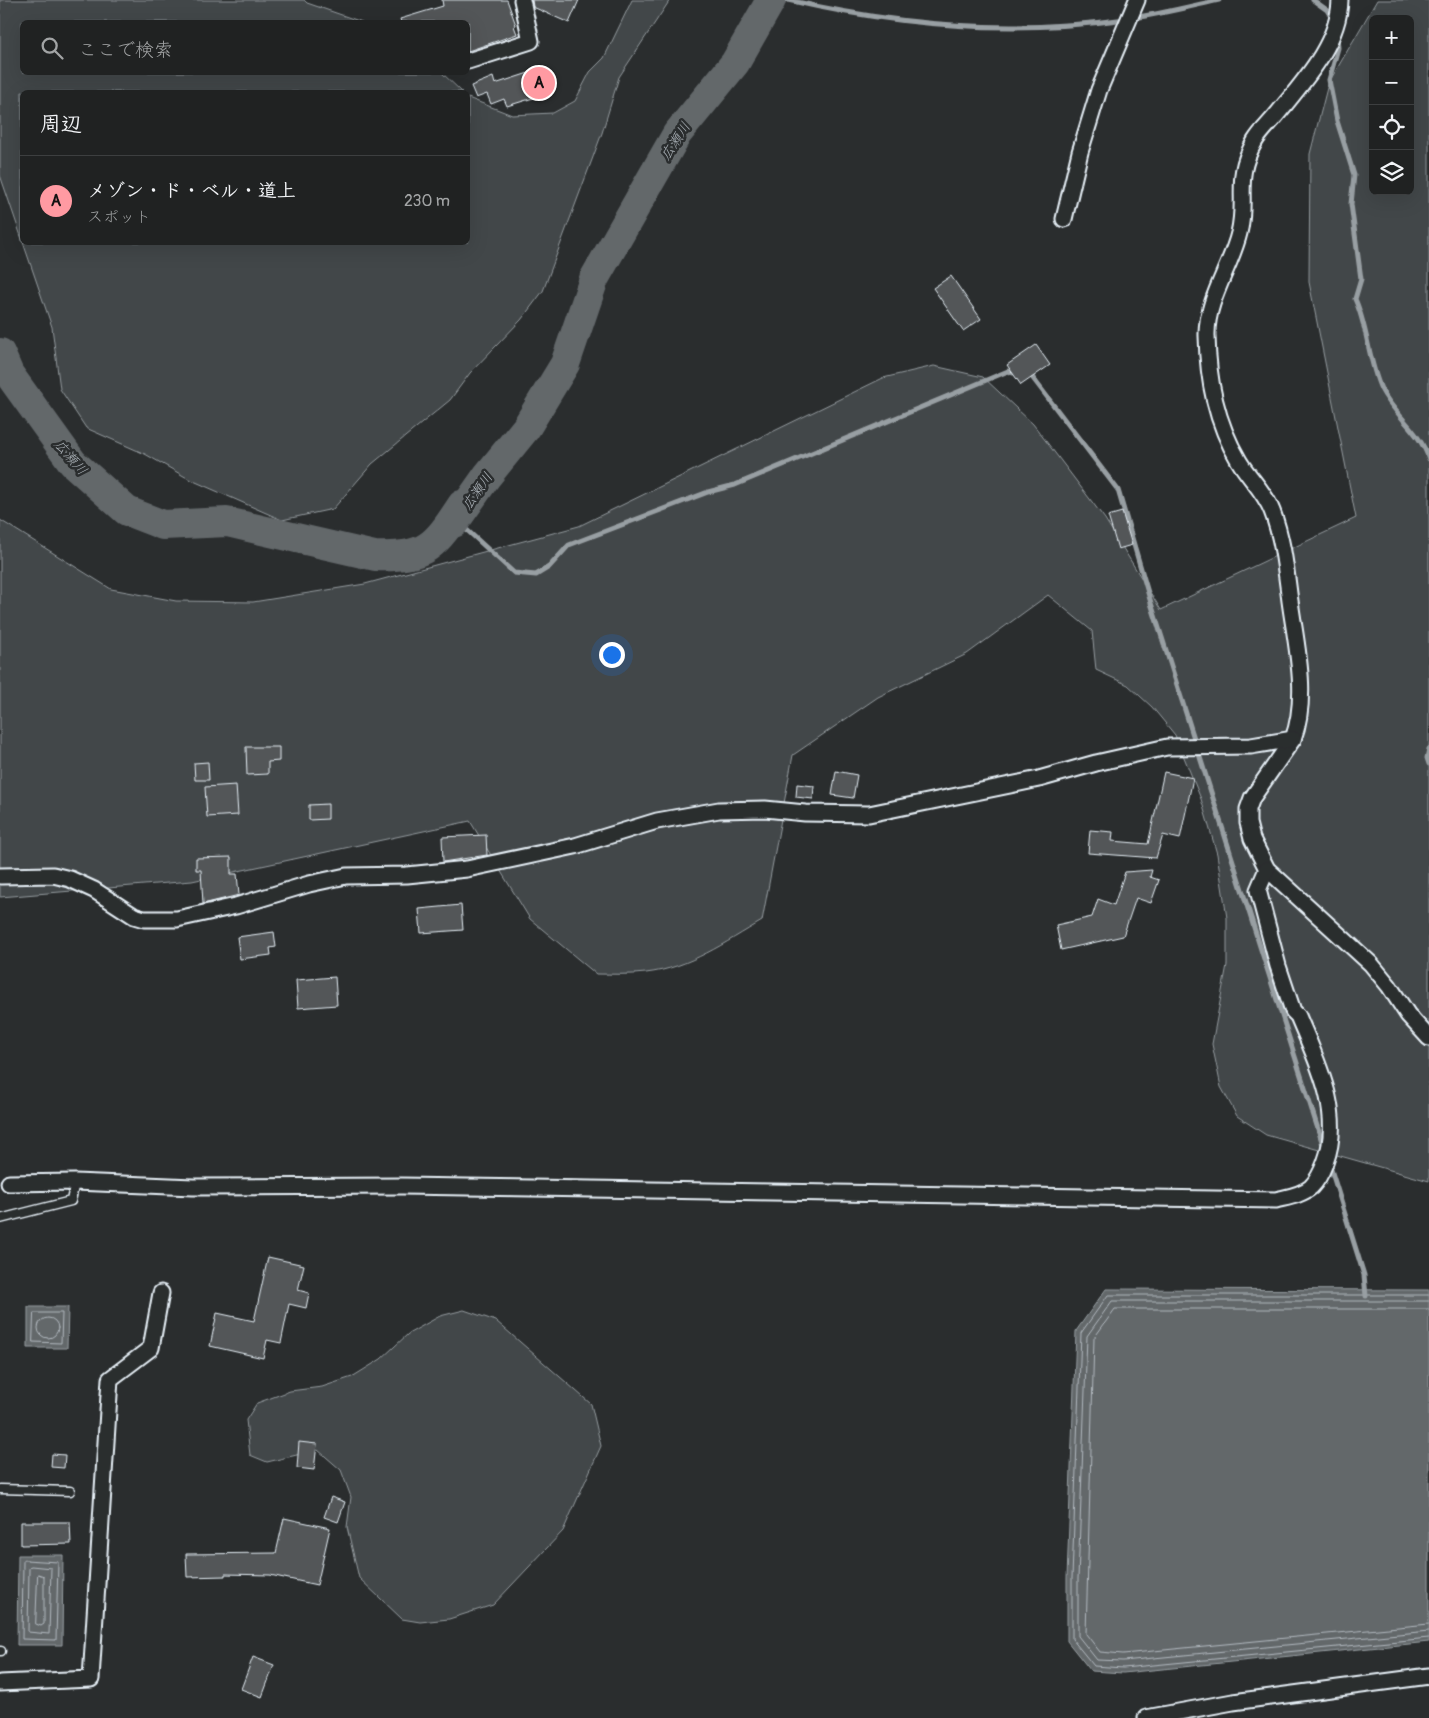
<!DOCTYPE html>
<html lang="ja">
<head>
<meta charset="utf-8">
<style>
  :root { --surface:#202222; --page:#282a2a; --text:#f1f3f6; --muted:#a2a4a5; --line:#3d3f40; --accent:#ff9aa2 }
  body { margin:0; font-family:Pangolin,"Klee One",sans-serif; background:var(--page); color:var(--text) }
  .controls { position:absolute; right:15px; top:15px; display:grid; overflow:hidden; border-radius:8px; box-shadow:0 5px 20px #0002 }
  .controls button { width:45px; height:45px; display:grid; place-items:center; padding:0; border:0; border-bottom:1px solid var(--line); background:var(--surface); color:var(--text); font:25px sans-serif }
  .you { position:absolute; left:611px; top:654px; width:18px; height:18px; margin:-12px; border:4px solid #fff; border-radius:50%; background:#1a73e8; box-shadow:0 0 0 8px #1a73e833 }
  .badge { display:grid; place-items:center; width:32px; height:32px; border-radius:50%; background:var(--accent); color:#111; font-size:16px; font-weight:700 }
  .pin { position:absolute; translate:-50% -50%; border:2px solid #fff; box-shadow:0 1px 5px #0006 }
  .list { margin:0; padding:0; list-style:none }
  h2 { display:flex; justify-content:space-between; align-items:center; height:65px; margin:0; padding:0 20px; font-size:21px }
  h2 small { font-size:16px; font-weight:400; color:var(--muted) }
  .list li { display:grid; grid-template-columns:32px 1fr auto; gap:15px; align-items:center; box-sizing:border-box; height:90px; padding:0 20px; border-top:1px solid var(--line) }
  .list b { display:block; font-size:19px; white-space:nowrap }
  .list p { margin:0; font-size:16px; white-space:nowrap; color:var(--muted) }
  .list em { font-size:16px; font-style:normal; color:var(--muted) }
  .icon { flex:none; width:28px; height:28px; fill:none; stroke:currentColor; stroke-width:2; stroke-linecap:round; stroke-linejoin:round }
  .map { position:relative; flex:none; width:1429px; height:1718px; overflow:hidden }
  .search { position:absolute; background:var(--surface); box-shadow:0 5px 20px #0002; left:20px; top:20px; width:450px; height:55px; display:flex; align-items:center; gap:12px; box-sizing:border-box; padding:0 18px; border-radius:8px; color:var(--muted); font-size:19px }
  .panel { position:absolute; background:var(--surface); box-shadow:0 5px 20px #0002; left:20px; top:90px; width:450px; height:155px; border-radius:8px }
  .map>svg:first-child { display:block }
</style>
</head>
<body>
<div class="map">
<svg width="1429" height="1718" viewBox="0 0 1429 1718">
  <rect width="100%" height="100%" fill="#2a2d2e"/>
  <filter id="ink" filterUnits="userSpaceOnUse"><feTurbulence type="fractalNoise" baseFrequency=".02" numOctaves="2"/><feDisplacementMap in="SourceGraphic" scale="10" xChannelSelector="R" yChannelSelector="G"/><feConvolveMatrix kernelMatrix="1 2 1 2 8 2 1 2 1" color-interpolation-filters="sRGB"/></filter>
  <g filter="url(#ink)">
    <g fill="#424648" stroke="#959ca0" fill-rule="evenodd">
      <path d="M0 0H304L307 3 362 22H22V72H441L462 92H22V242H468V98L512 115 553 113 575 101 590 72 604 58 632 0H670L619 77 602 133 543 291 521 320 470 373 450 400 372 464 333 509 282 520 189 479 145 454 86 428 60 389 52 327 0 175Z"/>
      <path d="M1377 0H1429V1181L1266 1135 1237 1116 1221 1087 1212 1044 1227 965V918L1217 854 1201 799 1175 735 1152 707 1128 685 1096 670 1092 631 1048 595 967 654 878 697 793 755 762 921C726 942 689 968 646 973 630 975 612 974 596 974L530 919 470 821 192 881 0 897V520L111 589 176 601 253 602 365 584 579 526 883 378 934 366 983 377 1033 424 1105 519 1161 610 1356 518 1309 282 1310 154 1328 84ZM1373 19H1410V191H1373Z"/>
      <path d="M464 1310 496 1321 591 1404 601 1446 563 1531 493 1605 449 1619 420 1622 402 1619 359 1578 347 1527 351 1497 341 1470 318 1450 267 1462 250 1455 246 1420 257 1403 290 1391 322 1387 352 1377 381 1359 408 1334 440 1316Z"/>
    </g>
    <g fill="#63686b" stroke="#989fa3">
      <path d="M1106 1289 1429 1290V1642L1123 1673 1091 1671 1067 1641V1578L1076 1331Z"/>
      <path d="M28 1307H68L67 1348H28Z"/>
      <path d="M18 1555H63L62 1645H17Z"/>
    </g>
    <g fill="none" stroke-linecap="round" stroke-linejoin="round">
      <g stroke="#b3bac0" stroke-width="1">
        <path d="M1429 1295H1108L1081 1333 1072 1578V1639L1094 1666 1123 1668 1429 1638"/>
        <path d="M1429 1301H1112L1087 1336 1078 1579V1636L1097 1660 1123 1661 1429 1631"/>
        <path d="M1429 1309H1115L1094 1338 1086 1634 1100 1652 1123 1654 1429 1624"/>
        <path d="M34 1313H62L61 1343 33 1342Z"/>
        <circle cx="48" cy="1328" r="10"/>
        <path d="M25 1560 58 1562 56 1640 22 1639 23 1562Z"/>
        <path d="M31 1566 51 1568 49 1634 28 1632 29 1569Z"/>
        <path d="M38 1574 44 1576V1624L41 1626 36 1624Z"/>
      </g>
      <g stroke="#989fa3" stroke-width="5">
        <path d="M788 0C899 26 1013 35 1126 19 1157 15 1188 7 1219 0"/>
        <path d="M1313 0 1327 10 1333 20"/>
        <path d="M1337 36 1338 48 1329 80 1337 121 1354 175 1351 204 1361 279 1355 299C1368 328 1368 360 1381 389 1394 415 1420 431 1429 459"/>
        <path d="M1029 373 1118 490 1151 603 1324 1148"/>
        <path d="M454 523 468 531 514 573 536 575 549 567 569 545 708 492 735 485 1008 371 1013 373 1016 371"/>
        <path d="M1429 749 1427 758 1429 764"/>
        <path d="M1329 1163 1364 1275 1366 1296"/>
      </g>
      <g stroke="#63686b" stroke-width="30">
        <path d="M0 353 9 374 73 463 127 511 163 525 227 522 375 556C427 558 435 546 462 505"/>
        <path d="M454 523 487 476 526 428 565 364 594 279 677 134 735 63 771 0"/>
      </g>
    </g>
    <g fill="#535759" stroke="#e8f1f8">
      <path d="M442 0H507L516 25 514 26 517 34 468 51V22H401L400 19 443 6Z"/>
      <path d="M532 0H579L569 23 533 7Z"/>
      <path d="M544 68 553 92 507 106 504 99 491 104 487 94 476 98 471 86 493 77 495 84Z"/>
      <path d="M951 276 981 319 963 331 933 288Z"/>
      <path d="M1036 345 1050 365 1021 385 1007 365Z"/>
      <path d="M1122 512 1132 545 1118 549 1108 516Z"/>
      <path d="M246 747H279V761L268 762V774L247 775Z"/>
      <path d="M208 762 209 780H195L194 763Z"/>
      <path d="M836 771 857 775 853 798 832 795Z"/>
      <path d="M1164 772 1193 778 1180 839 1163 835 1156 858 1088 853 1090 830 1113 832 1112 841 1148 844Z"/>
      <path d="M797 784 814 786 813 799 796 797Z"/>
      <path d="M236 785 238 815 207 817 205 787Z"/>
      <path d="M328 804V819L309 820V805Z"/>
      <path d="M486 835 487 855 443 862 442 837Z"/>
      <path d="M231 857V874H237L239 895 203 904 201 870H196V858Z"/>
      <path d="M1152 870 1150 877 1159 880 1151 903 1136 898 1123 936 1061 950 1056 925 1092 917 1098 899 1114 905 1125 872Z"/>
      <path d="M461 905 463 930 421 933 419 909Z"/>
      <path d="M274 932 276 947 270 948 271 955 240 959 237 937Z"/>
      <path d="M335 977 337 1005 298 1008 296 980Z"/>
      <path d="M268 1257 304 1265 298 1290 309 1293 306 1308 289 1304 281 1343 267 1340 263 1358 210 1346 217 1313 254 1321Z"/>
      <path d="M299 1442 317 1444 314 1470 297 1468Z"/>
      <path d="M52 1454 65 1455 64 1468 51 1467Z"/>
      <path d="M331 1497 345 1502 338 1522 324 1517Z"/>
      <path d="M284 1518 330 1528 317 1585 270 1575 225 1574V1576L187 1577 186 1554 276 1553Z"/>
      <path d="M21 1522H70L71 1544 21 1545Z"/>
      <path d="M253 1657 274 1665 262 1697 241 1689Z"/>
    </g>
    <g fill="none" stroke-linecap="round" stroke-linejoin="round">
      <defs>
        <g id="service">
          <path d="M0 1219 71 1201 75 1182"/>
          <path d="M0 1489 70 1491"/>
          <path d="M0 1651H1"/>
        </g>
        <g id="minor">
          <path d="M1340 0C1339 43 1304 81 1278 113 1271 122 1261 131 1255 141 1233 179 1248 197 1239 233 1231 267 1206 300 1207 336 1208 381 1216 422 1239 461 1249 478 1265 492 1272 511 1283 539 1286 571 1290 601 1296 645 1309 696 1293 739L1252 798 1248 809V823L1252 839 1267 869 1371 964 1389 986 1408 1015 1429 1038"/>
          <path d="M468 61 531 41 522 0"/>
          <path d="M1064 219 1080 152 1099 90 1137 0"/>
          <path d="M0 876 53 875 70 879 94 890 134 916 144 919H177L236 906 309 884 346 876 407 875 467 869 575 846 657 821 719 810 765 809 805 813 869 814 1039 779 1096 763 1167 747 1251 746 1293 739"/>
          <path d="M9 1183 75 1182 193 1187 402 1186 1276 1200C1288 1197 1302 1195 1311 1187 1317 1181 1322 1171 1325 1163 1344 1113 1317 1062 1298 1016L1293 1011 1278 966 1258 890 1267 869"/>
          <path d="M0 1683 91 1679 110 1379 151 1348 161 1293"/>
          <path d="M1146 1718 1233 1702 1429 1676"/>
        </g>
      </defs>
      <use href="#service" stroke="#e8f1f8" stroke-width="11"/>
      <use href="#minor" stroke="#e8f1f8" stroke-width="19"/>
      <use href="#service" stroke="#2a2d2e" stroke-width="8"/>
      <use href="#minor" stroke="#2a2d2e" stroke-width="15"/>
    </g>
  </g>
  <g text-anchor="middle" stroke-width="5" stroke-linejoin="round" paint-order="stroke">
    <g font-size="14" font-style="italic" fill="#acb3b9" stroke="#2a2d2e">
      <text transform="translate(675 141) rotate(-57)" y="5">広瀬川</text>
      <text transform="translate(71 457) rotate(49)" y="5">広瀬川</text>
      <text transform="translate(477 491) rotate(-55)" y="5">広瀬川</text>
    </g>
  </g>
</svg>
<div class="controls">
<button>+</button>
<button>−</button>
<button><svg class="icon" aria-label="locate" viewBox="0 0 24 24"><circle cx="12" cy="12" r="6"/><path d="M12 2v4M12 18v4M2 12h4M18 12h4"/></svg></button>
<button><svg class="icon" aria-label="layers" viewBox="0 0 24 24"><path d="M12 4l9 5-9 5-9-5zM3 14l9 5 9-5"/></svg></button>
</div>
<div class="you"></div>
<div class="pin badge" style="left:539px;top:83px">A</div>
<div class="search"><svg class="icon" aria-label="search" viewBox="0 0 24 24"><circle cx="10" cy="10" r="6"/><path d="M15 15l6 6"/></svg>ここで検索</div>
<section class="panel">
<h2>周辺<small></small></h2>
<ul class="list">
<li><span class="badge">A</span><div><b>メゾン・ド・ベル・道上</b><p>スポット</p></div><em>230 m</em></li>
</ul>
</section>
</div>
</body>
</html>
